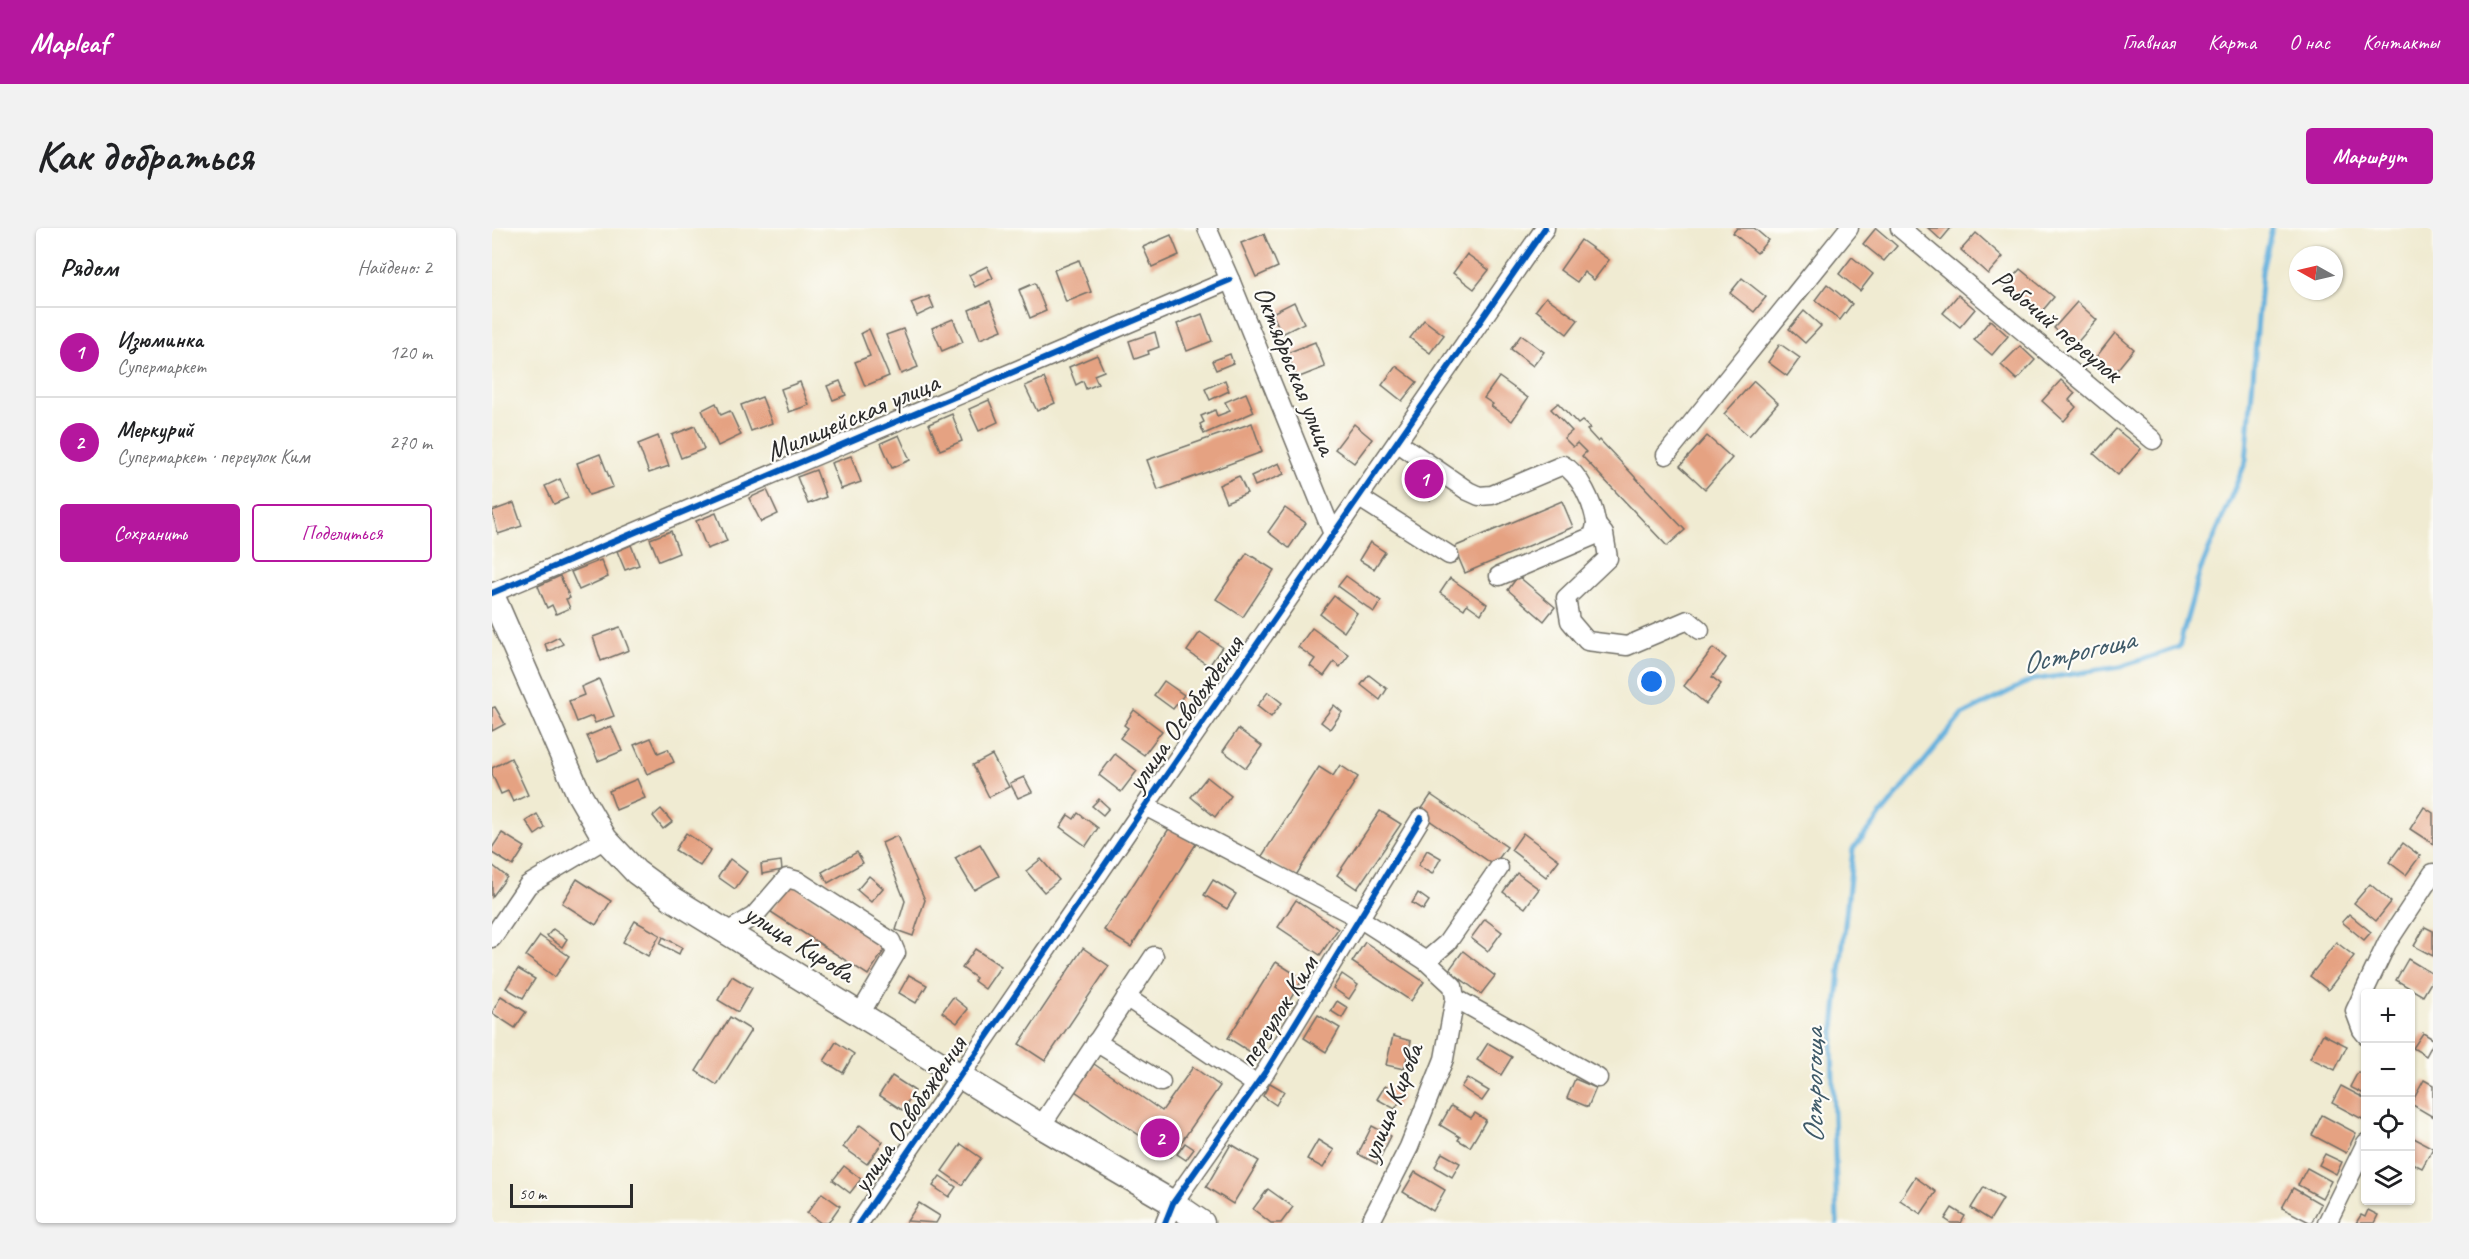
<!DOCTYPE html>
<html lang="ru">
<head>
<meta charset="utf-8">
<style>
  :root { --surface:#fff; --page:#f2f2f2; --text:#202124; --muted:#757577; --line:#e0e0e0; --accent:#b5179e }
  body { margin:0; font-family:Caveat,sans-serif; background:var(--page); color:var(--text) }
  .controls { position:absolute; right:18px; bottom:18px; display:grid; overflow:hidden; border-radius:6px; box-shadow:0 2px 4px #0004 }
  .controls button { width:54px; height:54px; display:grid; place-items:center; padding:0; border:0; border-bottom:2px solid var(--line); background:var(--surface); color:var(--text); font:30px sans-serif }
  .compass { position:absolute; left:1797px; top:18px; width:54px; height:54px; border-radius:50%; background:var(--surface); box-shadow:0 2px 4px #0004; rotate:278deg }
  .scale { position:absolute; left:18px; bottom:15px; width:123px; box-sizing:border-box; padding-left:6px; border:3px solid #2b2b2b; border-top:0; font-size:16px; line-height:21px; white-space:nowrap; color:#2b2b2b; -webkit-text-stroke:4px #fdfcf7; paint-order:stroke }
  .you { position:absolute; left:1160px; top:454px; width:21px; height:21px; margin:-15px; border:4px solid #fff; border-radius:50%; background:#1a73e8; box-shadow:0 0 0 9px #1a73e833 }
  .badge { display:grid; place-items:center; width:39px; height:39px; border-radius:50%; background:var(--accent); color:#fff; font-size:20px; font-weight:700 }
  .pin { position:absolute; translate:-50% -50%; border:3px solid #fff; box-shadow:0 2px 6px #0006 }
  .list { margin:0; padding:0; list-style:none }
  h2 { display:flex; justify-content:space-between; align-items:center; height:78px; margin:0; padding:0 24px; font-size:26px }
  h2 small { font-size:20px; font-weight:400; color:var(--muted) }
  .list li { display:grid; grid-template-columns:39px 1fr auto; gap:18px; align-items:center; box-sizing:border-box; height:90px; padding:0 24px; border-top:2px solid var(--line) }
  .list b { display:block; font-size:22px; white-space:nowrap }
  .list p { margin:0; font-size:20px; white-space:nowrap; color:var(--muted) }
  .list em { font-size:20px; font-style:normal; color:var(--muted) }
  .actions { display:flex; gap:12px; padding:18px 24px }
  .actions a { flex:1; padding:14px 0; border:2px solid var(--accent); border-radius:6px; text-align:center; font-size:21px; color:var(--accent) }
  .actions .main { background:var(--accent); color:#fff }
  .icon { flex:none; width:33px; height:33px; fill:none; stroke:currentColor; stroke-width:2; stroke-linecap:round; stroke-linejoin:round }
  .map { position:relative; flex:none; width:1941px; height:995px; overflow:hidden; border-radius:6px }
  header { display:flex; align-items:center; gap:36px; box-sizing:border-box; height:84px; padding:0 30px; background:var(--accent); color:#fff }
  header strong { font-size:28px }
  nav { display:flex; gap:33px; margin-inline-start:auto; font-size:21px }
  .intro { display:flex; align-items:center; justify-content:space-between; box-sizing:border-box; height:144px; padding:0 36px }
  h1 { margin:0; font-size:42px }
  .button { padding:15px 27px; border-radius:6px; background:var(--accent); color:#fff; font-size:21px; font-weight:700 }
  main { display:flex; gap:36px; padding:0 36px }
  aside { flex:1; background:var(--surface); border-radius:6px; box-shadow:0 2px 4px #0004 }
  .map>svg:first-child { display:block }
</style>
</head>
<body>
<header>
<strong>Mapleaf</strong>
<nav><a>Главная</a><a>Карта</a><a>О нас</a><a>Контакты</a></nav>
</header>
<div class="intro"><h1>Как добраться</h1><a class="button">Маршрут</a></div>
<main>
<aside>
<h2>Рядом<small>Найдено: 2</small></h2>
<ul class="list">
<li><span class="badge">1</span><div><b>Изюминка</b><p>Супермаркет</p></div><em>120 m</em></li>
<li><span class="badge">2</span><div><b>Меркурий</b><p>Супермаркет · переулок Ким</p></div><em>270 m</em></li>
</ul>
<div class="actions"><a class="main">Сохранить</a><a>Поделиться</a></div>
</aside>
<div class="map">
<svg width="1941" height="995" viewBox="0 0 1941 995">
  <rect width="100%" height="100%" fill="#fdfcf7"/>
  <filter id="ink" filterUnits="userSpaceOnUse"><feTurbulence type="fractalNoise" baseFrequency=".0167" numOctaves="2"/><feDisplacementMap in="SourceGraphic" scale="12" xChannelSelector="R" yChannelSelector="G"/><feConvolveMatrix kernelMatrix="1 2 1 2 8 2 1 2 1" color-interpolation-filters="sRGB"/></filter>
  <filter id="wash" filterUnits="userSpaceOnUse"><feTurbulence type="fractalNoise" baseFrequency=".008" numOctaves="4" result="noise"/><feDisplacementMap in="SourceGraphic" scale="24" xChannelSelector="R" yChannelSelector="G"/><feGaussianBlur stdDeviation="1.35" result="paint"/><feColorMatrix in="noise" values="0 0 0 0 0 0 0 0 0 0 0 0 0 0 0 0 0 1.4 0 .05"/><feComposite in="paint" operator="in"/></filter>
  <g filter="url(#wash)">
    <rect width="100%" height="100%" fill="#f0ebd2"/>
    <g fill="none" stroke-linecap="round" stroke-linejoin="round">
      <path stroke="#64b0dd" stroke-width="5" d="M1345 995 1340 819 1361 621 1470 487 1540 452 1628 439 1687 419 1708 343 1754 233 1770 43 1780 0"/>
    </g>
    <g id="blocks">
      <g fill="#e5a282">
        <path d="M1245 0H1262L1276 12 1265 25 1241 5Z"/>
        <path d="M1384 0 1405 18 1392 33 1371 16Z"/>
        <path d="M1436 0H1459L1449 12Z"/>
        <path d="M1484 5 1511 29 1496 46 1469 22Z"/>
        <path d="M772 6 786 39 764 49 749 15Z"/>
        <path d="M679 7 687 27 660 39 651 19Z"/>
        <path d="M1089 12 1117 32 1102 52 1092 44 1085 54 1068 42Z"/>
        <path d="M975 26 997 42 982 61 961 45Z"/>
        <path d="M1360 29 1381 46 1368 63 1347 46Z"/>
        <path d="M587 32 599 64 574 74 562 42Z"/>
        <path d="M495 38 501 50 483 59 477 47Z"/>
        <path d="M1528 41 1562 69 1546 88 1512 60Z"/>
        <path d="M1250 50 1274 69 1262 84 1238 65Z"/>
        <path d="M543 55 554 83 538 90 527 62Z"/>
        <path d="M1335 56 1360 76 1348 92 1323 72Z"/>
        <path d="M1466 67 1483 81 1468 99 1451 85Z"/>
        <path d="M437 68 442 80 425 88 419 75Z"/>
        <path d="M1054 69 1086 92 1075 106 1044 82Z"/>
        <path d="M498 73 510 102 488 111 477 82Z"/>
        <path d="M802 74 812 95 790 106 780 85Z"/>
        <path d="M1585 74 1605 92 1582 118 1562 100Z"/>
        <path d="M1312 83 1329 98 1313 115 1297 101Z"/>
        <path d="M710 86 720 113 695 123 685 96Z"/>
        <path d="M461 91 471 114 450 123 440 100Z"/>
        <path d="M932 92 952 107 938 125 918 110Z"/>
        <path d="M1498 92 1516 108 1500 127 1482 112Z"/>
        <path d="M377 101 397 148 373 158 363 134 378 128 369 105Z"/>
        <path d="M411 101 426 139 409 146 394 107Z"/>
        <path d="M663 104 667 119 656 123 657 126 643 131 637 113Z"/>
        <path d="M1623 105 1642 121 1620 148 1601 133Z"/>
        <path d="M1029 107 1052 124 1041 138 1019 121Z"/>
        <path d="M823 114 833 139 805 150 795 125Z"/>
        <path d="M1288 116 1308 130 1295 148 1276 134Z"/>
        <path d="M1528 118 1543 132 1525 152 1509 137Z"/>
        <path d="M738 126 741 135 724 142 720 133Z"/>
        <path d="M605 127 612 143 602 147 606 156 594 161 591 153 584 157 577 139Z"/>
        <path d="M904 138 925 154 910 173 890 157Z"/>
        <path d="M1007 149 1036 170 1020 193 999 178 1001 176 992 170Z"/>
        <path d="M552 150 563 175 545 183 533 158Z"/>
        <path d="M733 152 737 163 718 172 713 161Z"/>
        <path d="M1569 152 1583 165 1577 172 1584 179 1572 193 1550 173Z"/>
        <path d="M348 153 354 167 341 172 335 158Z"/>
        <path d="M1262 153 1286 175 1257 208 1232 186Z"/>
        <path d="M308 154 317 177 297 184 289 161Z"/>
        <path d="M754 165 762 184 712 206 708 196 712 194 709 188 723 182 725 188 738 183 733 174Z"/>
        <path d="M270 169 280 195 259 203 249 177Z"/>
        <path d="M497 172 506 194 487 203 477 181Z"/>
        <path d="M224 175 229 187 238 183 249 207 226 218 210 182Z"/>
        <path d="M1066 175 1086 196 1090 193 1098 200 1095 202 1106 214 1108 212 1193 302 1175 318 1090 228 1094 224 1085 215 1081 219 1072 210 1080 203 1059 181Z"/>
        <path d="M460 186 470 213 448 222 437 196Z"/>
        <path d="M760 195 770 224 666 262 655 232Z"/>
        <path d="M862 196 880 211 862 235 843 221Z"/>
        <path d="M203 198 212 221 189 230 180 207Z"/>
        <path d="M1624 201 1649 221 1626 247 1602 226Z"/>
        <path d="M407 207 418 232 400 240 389 215Z"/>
        <path d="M166 208 177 238 157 245 146 216Z"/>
        <path d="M1215 208 1240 230 1213 261 1188 238Z"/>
        <path d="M108 226 121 259 97 267 85 235Z"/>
        <path d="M359 228 369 254 349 261 339 235Z"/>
        <path d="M787 235 792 246 763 258 759 248Z"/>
        <path d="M928 235 952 253 938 272 914 254Z"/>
        <path d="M324 242 334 269 316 276 305 249Z"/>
        <path d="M747 248 755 265 734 274 727 257Z"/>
        <path d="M68 251 76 270 62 276 53 258Z"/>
        <path d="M275 262 286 286 269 294 257 270Z"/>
        <path d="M1070 273 1081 299 973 345 962 319Z"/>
        <path d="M22 275 30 298 6 306 0 283Z"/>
        <path d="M793 280 814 295 797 320 776 304Z"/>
        <path d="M224 285 235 313 215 321 204 293Z"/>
        <path d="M179 303 187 325 167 333 158 311Z"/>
        <path d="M878 314 893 324 882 341 867 332Z"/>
        <path d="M139 317 147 337 133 342 125 323Z"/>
        <path d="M755 325 782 342 751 389 724 371Z"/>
        <path d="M109 332 116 349 87 362 79 344Z"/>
        <path d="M68 348 78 370 74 371 78 380 64 386 60 377 55 380 46 358Z"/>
        <path d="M854 348 889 373 882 384 846 358Z"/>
        <path d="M1026 348 1063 379 1052 393 1016 362Z"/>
        <path d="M958 350 995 376 989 386 975 376 972 381 948 365Z"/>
        <path d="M842 368 865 385 852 404 828 386Z"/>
        <path d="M128 399 137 422 109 433 101 409Z"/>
        <path d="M820 400 857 427 848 439 842 434 832 448 818 438 823 431 806 419Z"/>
        <path d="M708 404 730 419 717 438 695 423Z"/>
        <path d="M67 409 71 416 56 424 53 416Z"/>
        <path d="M1221 420 1234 430 1220 449 1229 456 1214 476 1192 458Z"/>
        <path d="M877 447 895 461 888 472 869 457Z"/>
        <path d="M107 451 122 488 103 495 100 488 85 494 77 473 92 467 89 459Z"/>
        <path d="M672 453 692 467 681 481 662 467Z"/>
        <path d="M776 464 790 475 779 489 765 478Z"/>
        <path d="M842 477 850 484 838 501 829 494Z"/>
        <path d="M3 479 13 496 0 503V480Z"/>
        <path d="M642 482 670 503 652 527 628 510 636 500 632 497Z"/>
        <path d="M119 498 130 523 106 533 95 508Z"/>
        <path d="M746 501 770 518 754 540 731 523Z"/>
        <path d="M159 510 166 525 176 521 182 534 155 546 142 517Z"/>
        <path d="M623 526 645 543 629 564 607 547Z"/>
        <path d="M500 527 517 559 497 569 481 537Z"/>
        <path d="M19 530 36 567 21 574 16 563 9 566 0 546V540Z"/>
        <path d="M848 537 866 549 803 649 770 628 827 539 841 548Z"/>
        <path d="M532 549 540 564 526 570 518 555Z"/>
        <path d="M715 549 739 568 723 589 699 569Z"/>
        <path d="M145 551 153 570 124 582 117 563Z"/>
        <path d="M939 567 1015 619 1002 637 927 585Z"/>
        <path d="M607 571 617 580 611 587 600 578Z"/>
        <path d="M1932 579 1941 585V616L1918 601Z"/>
        <path d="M169 581 180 594 171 601 161 588Z"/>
        <path d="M888 583 909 596 865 661 845 647Z"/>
        <path d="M586 585 606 600 594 618 568 599 576 587 582 591Z"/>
        <path d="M45 586 53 600 43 607 34 593Z"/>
        <path d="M678 599 704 616 639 719 612 702Z"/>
        <path d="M10 605 33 619 21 638 0 625V620Z"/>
        <path d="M194 605 219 622 208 638 183 622Z"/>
        <path d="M1031 605 1067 632 1054 649 1019 622Z"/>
        <path d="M405 608 433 672 421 708 404 702 413 673 390 615Z"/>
        <path d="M1911 615 1928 628 1914 647 1897 634Z"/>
        <path d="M488 616 507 648 482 662 463 630Z"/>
        <path d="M935 622 949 630 940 646 926 638Z"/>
        <path d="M365 624 371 635 336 655 330 644Z"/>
        <path d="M238 631 255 644 243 661 226 649Z"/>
        <path d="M549 631 567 652 552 664 534 643Z"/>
        <path d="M289 633 290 642 270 646 269 636Z"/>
        <path d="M0 637 15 649 0 669Z"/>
        <path d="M1025 645 1047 661 1033 680 1011 664Z"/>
        <path d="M377 648 391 660 379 674 365 662Z"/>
        <path d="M85 651 119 673 104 697 70 675Z"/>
        <path d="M721 652 744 666 735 681 712 667Z"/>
        <path d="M298 655 395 718 376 747 279 684Z"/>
        <path d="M1878 656 1899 674 1884 693 1862 675Z"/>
        <path d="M926 665 937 673 931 682 920 675Z"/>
        <path d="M804 672 846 701 828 727 786 699Z"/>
        <path d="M1857 686 1879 704 1872 712 1850 694Z"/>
        <path d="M993 691 1010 704 996 723 979 710Z"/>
        <path d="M143 693 168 707 156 728 131 714Z"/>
        <path d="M1933 699 1941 703V728L1922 718Z"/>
        <path d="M61 701 75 711 70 719 55 708Z"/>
        <path d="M48 708 77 728 63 749 34 728Z"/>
        <path d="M171 709 190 719 187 726 168 716Z"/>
        <path d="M873 714 932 754 919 773 860 734Z"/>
        <path d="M1844 714 1862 728 1836 762 1818 748Z"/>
        <path d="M591 720 617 738 553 833 527 816Z"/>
        <path d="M483 721 509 738 493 761 482 753 484 750 470 740Z"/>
        <path d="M971 723 1003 748 989 766 957 742Z"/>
        <path d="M1916 731 1941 746V751L1931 768 1904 752Z"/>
        <path d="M784 734 811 751 763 827 736 810Z"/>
        <path d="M26 741 43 751 31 770 14 760Z"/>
        <path d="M850 746 866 757 857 771 841 760Z"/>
        <path d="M417 747 435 757 424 775 407 765Z"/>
        <path d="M240 748 260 760 246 784 226 772Z"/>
        <path d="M9 768 34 784 23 800 0 785Z"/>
        <path d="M461 769 476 781 465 795 450 784Z"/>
        <path d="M845 773 856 780 850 790 839 783Z"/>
        <path d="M826 787 848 800 834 824 812 810Z"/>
        <path d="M238 789 259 802 225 857 204 843Z"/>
        <path d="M1931 805 1941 811V815L1934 828 1921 820Z"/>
        <path d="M1831 806 1855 818 1843 842 1818 830Z"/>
        <path d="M901 808 919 813 912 841 894 837Z"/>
        <path d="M344 814 362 826 351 845 332 833Z"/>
        <path d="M996 815 1020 829 1009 847 985 832Z"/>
        <path d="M602 836 670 883 701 839 728 858 679 929 583 863Z"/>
        <path d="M1866 844 1874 848V867L1858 859Z"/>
        <path d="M400 848 423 863 410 882 387 867Z"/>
        <path d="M975 850 997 863 990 873 969 859Z"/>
        <path d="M1083 851 1104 860 1096 879 1075 870Z"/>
        <path d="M1932 852 1941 857V889L1919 876Z"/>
        <path d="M778 855 792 863 784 877 771 868Z"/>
        <path d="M893 858 911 868 903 881 885 871Z"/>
        <path d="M1849 858 1874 871V884L1870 891 1840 875Z"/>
        <path d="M959 878 979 890 983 885 994 892 978 919 966 912 968 909 948 897Z"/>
        <path d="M1830 887 1864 905 1854 925 1820 907Z"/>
        <path d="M368 897 391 914 375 936 351 919Z"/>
        <path d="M880 898 899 908 885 936 866 926Z"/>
        <path d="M1918 908 1941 920 1930 940 1918 934Z"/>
        <path d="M826 912 842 922 831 940 815 931Z"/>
        <path d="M693 915 702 921 694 932 685 926Z"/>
        <path d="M469 916 489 930 470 957 450 943Z"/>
        <path d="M739 916 767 933 741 976 714 959Z"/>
        <path d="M950 925 968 935 960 949 943 939Z"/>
        <path d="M1833 926 1850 934 1844 946 1827 937Z"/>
        <path d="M352 938 369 951 358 965 341 952Z"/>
        <path d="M1815 940 1839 953 1830 970 1806 957Z"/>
        <path d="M923 944 953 962 941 983 911 964Z"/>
        <path d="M448 948 464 959 457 969 441 958Z"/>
        <path d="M1423 949 1444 964 1429 986 1408 972Z"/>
        <path d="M1492 959 1511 971 1498 992 1479 980Z"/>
        <path d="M1801 960 1829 976 1819 995 1790 980Z"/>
        <path d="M776 961 801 979 789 995H779L761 981Z"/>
        <path d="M330 965 348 978 336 995H329L315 985Z"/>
        <path d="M427 975 448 988 444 995 415 993Z"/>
        <path d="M1460 980 1473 988 1469 995H1459L1453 991Z"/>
        <path d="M1876 982 1886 987 1882 995H1864L1869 987 1873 989Z"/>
      </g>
    </g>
  </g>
  <g filter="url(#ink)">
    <use href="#blocks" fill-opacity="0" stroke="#706e65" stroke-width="1.5"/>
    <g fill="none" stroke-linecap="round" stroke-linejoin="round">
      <defs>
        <g id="minor">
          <path d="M715 0 738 52 841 306"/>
          <path d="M1408 0 1661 212"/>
          <path d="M905 214 976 263 987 268 1000 267 1071 237C1088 246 1101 276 1104 294 1104 299 1102 304 1101 308L1007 348"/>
          <path d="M1174 227 1357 0"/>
          <path d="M866 269 957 327"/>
          <path d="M1104 296 1112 306 1116 330 1074 370 1078 393 1095 413 1135 418 1196 392 1208 402"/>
          <path d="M0 365 738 52"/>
          <path d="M653 578 867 690 934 733 961 758 963 770 952 831 917 919 878 995"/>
          <path d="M235 704 262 688 295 650 306 653 399 713 404 725 368 786"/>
          <path d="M0 710 36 657 113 611"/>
          <path d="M934 733 955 715 1007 640"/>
          <path d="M634 769 765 857"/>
          <path d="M963 770 1106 850"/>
          <path d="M1874 807 1870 802 1863 783 1895 715 1941 645"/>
          <path d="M604 814 669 854"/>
          <path d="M549 898 662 728"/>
          <path d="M367 995 653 578 1053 0"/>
          <path d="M673 995 681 975 774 843 929 590"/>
          <path d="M1835 995 1874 915"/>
        </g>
        <path id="major" d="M0 367 87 566 113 611 144 644 181 671 549 898 681 975 710 995"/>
      </defs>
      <use href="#minor" stroke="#706e65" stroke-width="21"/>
      <use href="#major" stroke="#706e65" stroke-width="27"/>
      <use href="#minor" stroke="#fff" stroke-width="18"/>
      <use href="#major" stroke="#fff" stroke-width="24"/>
      <defs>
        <g id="cycleway">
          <path d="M0 365 738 52"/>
          <path d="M367 995 653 578 1053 0"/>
          <path d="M673 995 681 975 774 843 929 590"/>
        </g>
      </defs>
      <use href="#cycleway" stroke="#fdfcf7" stroke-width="10"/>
      <use href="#cycleway" stroke="#0057b8" stroke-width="6"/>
    </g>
  </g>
  <g text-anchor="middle" stroke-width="4.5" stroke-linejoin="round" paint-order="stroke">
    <g font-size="28" fill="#2b2b2b" stroke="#fdfcf7">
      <text transform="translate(1566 97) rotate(40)" y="10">Рабочий переулок</text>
      <text transform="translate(804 142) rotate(68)" y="10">Октябрьская улица</text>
      <text transform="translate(360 188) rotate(-23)" y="10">Милицейская улица</text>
      <text transform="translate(692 485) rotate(-55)" y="10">улица Освобождения</text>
      <text transform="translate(308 714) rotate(32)" y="10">улица Кирова</text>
      <text transform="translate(785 783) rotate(-58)" y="10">переулок Ким</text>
      <text transform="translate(899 874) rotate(-68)" y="10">улица Кирова</text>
      <text transform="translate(416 886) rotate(-56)" y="10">улица Освобождения</text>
    </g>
    <g font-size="30" font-style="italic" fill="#3f5a69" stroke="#fdfcf7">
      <text transform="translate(1586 423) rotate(-13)" y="10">Острогоща</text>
      <text transform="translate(1321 858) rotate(-90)" y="10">Острогоща</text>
    </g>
  </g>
</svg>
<div class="controls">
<button>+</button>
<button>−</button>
<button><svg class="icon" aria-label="locate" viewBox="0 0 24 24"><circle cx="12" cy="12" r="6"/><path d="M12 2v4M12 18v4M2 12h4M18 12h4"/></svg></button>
<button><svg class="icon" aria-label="layers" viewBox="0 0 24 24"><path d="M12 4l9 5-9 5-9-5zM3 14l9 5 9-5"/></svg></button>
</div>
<svg class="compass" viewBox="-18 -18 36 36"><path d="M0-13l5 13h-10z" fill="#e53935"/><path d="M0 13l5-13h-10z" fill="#757577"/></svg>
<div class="scale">50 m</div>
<div class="you"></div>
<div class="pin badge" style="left:932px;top:251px">1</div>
<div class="pin badge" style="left:668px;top:910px">2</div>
</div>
</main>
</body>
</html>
